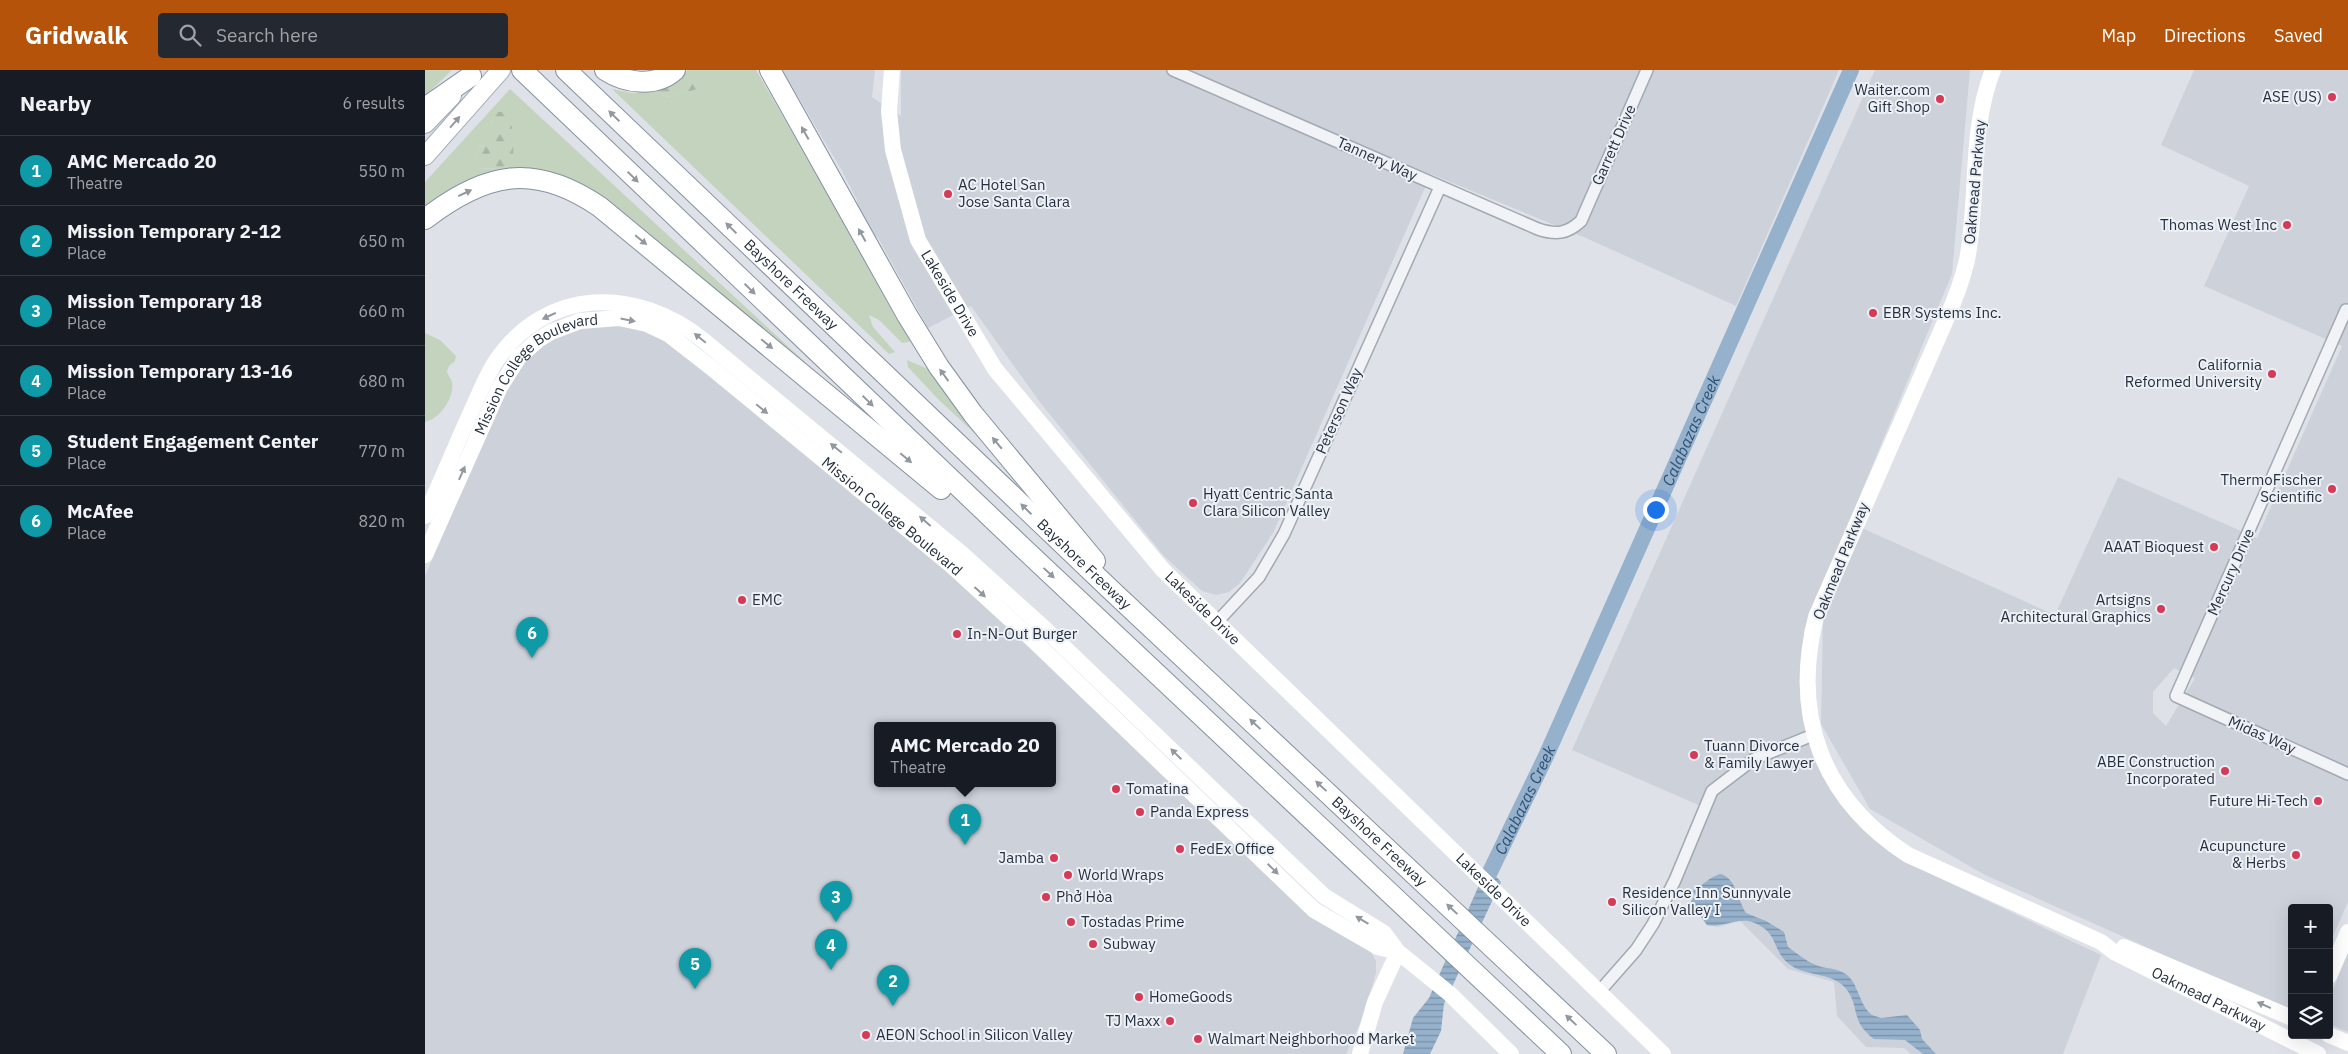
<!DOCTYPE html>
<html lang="en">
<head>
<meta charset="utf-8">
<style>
  :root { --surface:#171b24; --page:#242831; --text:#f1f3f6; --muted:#9ea1a6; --line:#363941; --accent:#b45309 }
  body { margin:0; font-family:"IBM Plex Sans",sans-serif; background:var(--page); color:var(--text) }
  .controls { position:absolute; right:15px; bottom:15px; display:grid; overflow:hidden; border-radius:5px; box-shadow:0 5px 20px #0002 }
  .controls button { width:45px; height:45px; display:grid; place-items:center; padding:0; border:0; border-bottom:1px solid var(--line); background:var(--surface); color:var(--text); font:25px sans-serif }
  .you { position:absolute; left:1230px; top:439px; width:18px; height:18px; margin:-12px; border:4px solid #fff; border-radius:50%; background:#1a73e8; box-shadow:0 0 0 8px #1a73e833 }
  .badge { display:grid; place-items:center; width:32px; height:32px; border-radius:50%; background:var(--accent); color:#fff; font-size:16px; font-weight:700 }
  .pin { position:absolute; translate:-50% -41px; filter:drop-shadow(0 1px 2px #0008) }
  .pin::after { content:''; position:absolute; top:26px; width:18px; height:15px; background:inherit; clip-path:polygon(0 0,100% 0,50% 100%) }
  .popup { position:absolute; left:449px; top:652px; width:182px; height:65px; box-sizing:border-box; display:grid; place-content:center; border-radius:5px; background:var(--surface); filter:drop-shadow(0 1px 4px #0005); font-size:16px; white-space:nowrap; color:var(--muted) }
  .popup b { font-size:19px; color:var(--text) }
  .popup::after { content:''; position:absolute; left:50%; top:100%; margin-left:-10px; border:10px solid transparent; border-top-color:var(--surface) }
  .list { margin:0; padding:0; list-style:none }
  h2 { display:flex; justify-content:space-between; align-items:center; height:65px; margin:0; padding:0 20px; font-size:21px }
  h2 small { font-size:16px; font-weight:400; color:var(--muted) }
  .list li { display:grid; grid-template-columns:32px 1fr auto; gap:15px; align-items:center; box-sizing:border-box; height:70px; padding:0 20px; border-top:1px solid var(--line) }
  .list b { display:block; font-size:19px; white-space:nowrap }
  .list p { margin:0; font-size:16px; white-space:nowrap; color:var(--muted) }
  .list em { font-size:16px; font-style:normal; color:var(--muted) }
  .icon { flex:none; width:28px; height:28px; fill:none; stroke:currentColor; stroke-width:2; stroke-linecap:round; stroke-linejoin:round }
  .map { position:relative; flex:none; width:1923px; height:984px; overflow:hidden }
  header { display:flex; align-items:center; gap:30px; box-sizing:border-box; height:70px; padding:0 25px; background:var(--accent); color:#fff }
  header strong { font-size:24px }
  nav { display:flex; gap:28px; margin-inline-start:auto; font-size:18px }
  .search { width:350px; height:45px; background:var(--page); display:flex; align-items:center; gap:12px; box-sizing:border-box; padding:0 18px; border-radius:5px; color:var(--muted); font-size:19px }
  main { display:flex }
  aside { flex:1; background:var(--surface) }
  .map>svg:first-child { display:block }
</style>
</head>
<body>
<header>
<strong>Gridwalk</strong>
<div class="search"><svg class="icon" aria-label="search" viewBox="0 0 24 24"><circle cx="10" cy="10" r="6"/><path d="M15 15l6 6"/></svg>Search here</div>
<nav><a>Map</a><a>Directions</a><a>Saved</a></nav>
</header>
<main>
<aside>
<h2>Nearby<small>6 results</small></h2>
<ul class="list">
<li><span class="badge" style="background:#0f9aa8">1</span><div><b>AMC Mercado 20</b><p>Theatre</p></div><em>550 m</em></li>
<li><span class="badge" style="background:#0f9aa8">2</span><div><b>Mission Temporary 2-12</b><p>Place</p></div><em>650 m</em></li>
<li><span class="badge" style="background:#0f9aa8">3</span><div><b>Mission Temporary 18</b><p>Place</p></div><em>660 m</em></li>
<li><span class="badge" style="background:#0f9aa8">4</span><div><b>Mission Temporary 13-16</b><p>Place</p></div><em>680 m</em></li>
<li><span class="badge" style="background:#0f9aa8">5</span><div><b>Student Engagement Center</b><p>Place</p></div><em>770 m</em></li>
<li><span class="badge" style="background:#0f9aa8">6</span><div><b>McAfee</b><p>Place</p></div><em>820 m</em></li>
</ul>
</aside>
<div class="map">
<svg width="1923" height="984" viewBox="0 0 1923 984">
  <defs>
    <pattern id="forest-firs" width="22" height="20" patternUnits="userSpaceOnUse" patternTransform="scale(1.25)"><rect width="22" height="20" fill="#c4d3be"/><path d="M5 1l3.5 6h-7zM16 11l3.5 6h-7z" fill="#a8b5a4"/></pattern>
    <pattern id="water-rules" width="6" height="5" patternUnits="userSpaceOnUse" patternTransform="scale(1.25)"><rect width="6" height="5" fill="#96b1cb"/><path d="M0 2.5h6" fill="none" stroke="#7a90a6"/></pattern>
  </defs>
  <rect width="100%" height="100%" fill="#dee2e8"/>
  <g fill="#ccd1da" fill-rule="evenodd">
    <path d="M357 0H450L447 27 476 46V0H1414L1311 236 1161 168 1006 104 848 463 815 513 804 522 791 525 777 521 739 486 614 331 546 236 503 258 453 168 444 161 432 139V130L416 99Z"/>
    <path d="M1450 0H1545L1527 204 1379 560 1383 671 1420 739 1508 805 1676 885 1638 984H1486L1479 978 1441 977 1412 946 1409 912 1363 899 1315 851 1293 857 1282 855 1270 839 1263 835 1268 830 1251 821 1285 740 1147 680Z"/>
    <path d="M1769 0H1923V832L1904 875V838H1867V942L1560 805 1445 739 1396 654 1398 548 1437 458 1630 545 1693 407 1832 468 1917 276 1779 216 1824 116 1736 75ZM1749 598 1770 608 1741 656 1728 643V622Z"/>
    <path d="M167 255 207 256 245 273 504 485 946 882 951 891V903L938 947 921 984H0V506L81 319 100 290 129 268ZM452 656H628V714H452Z"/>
    <path d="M1923 883V962L1904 954V929Z"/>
  </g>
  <g fill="#c4d3be" fill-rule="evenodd">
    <path d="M0 0H27L0 26Z"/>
    <path d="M280 0H331L488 271 477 273 454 250 444 245 448 257 470 282 464 284 187 19 206 23 231 22 242 27 272 19Z"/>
    <path d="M85 19 380 292 377 296 122 103 0 140V112ZM66 50 77 98 54 99 50 88 54 77 62 76 66 69Z"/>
    <path d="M0 263 15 270 31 286 30 291 24 296 22 301C23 306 26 308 27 312 30 327 15 349 0 352Z"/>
    <path d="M482 290 503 299 562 375 513 329 483 297Z"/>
  </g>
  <g fill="url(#forest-firs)">
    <path d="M263 0H280L273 19 242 27 231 22 250 12Z"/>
    <path d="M71 42H79C91 58 90 71 87 90L77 98 53 99 50 88 54 77 62 76C68 64 63 53 71 42Z"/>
  </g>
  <g fill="url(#water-rules)">
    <path d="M1062 797 1076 812 1019 934 1016 961 1005 984H978L988 948 1004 928Z"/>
    <path d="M1295 804C1311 807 1313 831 1321 843L1341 851 1359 862 1363 877C1373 884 1384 894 1397 897 1406 899 1414 899 1422 905 1434 915 1434 935 1447 945L1456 948 1482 945 1495 960 1497 969 1511 984H1498L1480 970 1449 969C1425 951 1435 938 1422 920 1409 902 1384 907 1367 896 1345 882 1356 862 1327 852 1313 847 1297 858 1282 855L1270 839 1263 835 1270 826 1268 820C1278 816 1284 807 1295 804Z"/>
  </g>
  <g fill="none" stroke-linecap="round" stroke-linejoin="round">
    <path stroke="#96b1cb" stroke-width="16" id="s1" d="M1065 802 1121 686 1426 0"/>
    <defs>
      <g id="street">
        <path d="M748 0 1113 159C1131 165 1142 164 1156 151L1222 0"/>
        <path d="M1923 241 1921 240 1751 626 1923 704"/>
        <path d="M792 552 834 507 859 464 1015 117"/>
        <path d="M1174 922 1211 880 1228 854 1250 810 1287 721 1329 689 1388 665"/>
      </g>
      <g id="primary">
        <path d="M0 54 27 26"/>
        <path d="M0 86 76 0"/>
      </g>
      <g id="highway">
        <path d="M97 0 598 478 1136 984"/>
        <path id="s5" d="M141 0 687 521 1181 984"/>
        <path d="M180 0C200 13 230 18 250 0"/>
        <path d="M345 0 482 245 514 297 548 344 670 491"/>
        <path d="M0 38 46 6"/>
        <path d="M0 149C61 102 109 92 175 137L516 419"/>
      </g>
    </defs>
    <use href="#street" stroke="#a3a9b2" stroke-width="14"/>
    <use href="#primary" stroke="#9ca7b5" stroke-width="20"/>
    <use href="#highway" stroke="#8490a0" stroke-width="22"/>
    <use href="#street" stroke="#f1f3f6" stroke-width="11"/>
    <g stroke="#fff" stroke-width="16">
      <path id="s2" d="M467 0 464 41 468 80 493 170 570 299 738 500 1238 984"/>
      <path id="s3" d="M1568 0C1544 60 1554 128 1542 190 1537 212 1529 232 1520 252L1391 547C1366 646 1397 729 1483 785L1676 872 1689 882 1893 984"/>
      <path d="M0 446C16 412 30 377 46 342 54 325 61 306 71 291 122 216 212 217 278 270L536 483 619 558 899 826 959 863 973 882 1025 924 1086 984"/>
      <path id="s4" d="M0 485 75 317 94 287 113 270 126 262 155 251 194 248 222 254 243 264 288 299 526 495 609 571 889 840 953 877 973 882"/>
      <path d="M1699 877 1867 948"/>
      <path d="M1904 906 1923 862"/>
      <path d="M1904 965 1923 973"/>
      <path d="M935 984 950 932 973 882"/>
    </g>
    <use href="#primary" stroke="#fff" stroke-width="18"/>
    <use href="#highway" stroke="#fff" stroke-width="20"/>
  </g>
  <defs><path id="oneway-solid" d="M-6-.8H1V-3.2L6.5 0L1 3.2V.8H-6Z" transform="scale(1.25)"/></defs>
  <g fill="#9298a0">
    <use href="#oneway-solid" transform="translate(189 46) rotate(-136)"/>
    <use href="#oneway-solid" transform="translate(30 52) rotate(-49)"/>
    <use href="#oneway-solid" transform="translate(380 63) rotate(-119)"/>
    <use href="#oneway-solid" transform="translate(208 107) rotate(44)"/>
    <use href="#oneway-solid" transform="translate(40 123) rotate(-25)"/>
    <use href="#oneway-solid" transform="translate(306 158) rotate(-136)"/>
    <use href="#oneway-solid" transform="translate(437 165) rotate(-119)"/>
    <use href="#oneway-solid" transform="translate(216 170) rotate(39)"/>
    <use href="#oneway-solid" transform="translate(325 219) rotate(44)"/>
    <use href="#oneway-solid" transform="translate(124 246) rotate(155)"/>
    <use href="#oneway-solid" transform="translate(203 250) rotate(11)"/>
    <use href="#oneway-solid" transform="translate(275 268) rotate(-141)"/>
    <use href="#oneway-solid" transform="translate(342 274) rotate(39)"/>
    <use href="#oneway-solid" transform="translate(519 305) rotate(-126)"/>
    <use href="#oneway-solid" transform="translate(443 331) rotate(44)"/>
    <use href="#oneway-solid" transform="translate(337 339) rotate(39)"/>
    <use href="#oneway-solid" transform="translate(572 373) rotate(-130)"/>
    <use href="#oneway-solid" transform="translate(411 378) rotate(-141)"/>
    <use href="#oneway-solid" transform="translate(481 388) rotate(40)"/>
    <use href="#oneway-solid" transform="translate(37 403) rotate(-66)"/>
    <use href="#oneway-solid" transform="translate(601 439) rotate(-136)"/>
    <use href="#oneway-solid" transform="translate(500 451) rotate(-139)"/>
    <use href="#oneway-solid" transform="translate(624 503) rotate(43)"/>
    <use href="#oneway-solid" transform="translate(555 522) rotate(42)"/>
    <use href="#oneway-solid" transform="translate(830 654) rotate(-137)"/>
    <use href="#oneway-solid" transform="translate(751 684) rotate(-136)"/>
    <use href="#oneway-solid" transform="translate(896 716) rotate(-137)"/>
    <use href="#oneway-solid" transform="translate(848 799) rotate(44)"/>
    <use href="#oneway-solid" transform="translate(1027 839) rotate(-137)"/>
    <use href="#oneway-solid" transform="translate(937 850) rotate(-149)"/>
    <use href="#oneway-solid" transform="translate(1839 935) rotate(-156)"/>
    <use href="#oneway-solid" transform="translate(1146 950) rotate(-137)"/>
  </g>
  <g fill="#d53b57" stroke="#edf1f6" stroke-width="2">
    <circle cx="1907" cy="27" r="5"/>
    <circle cx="1515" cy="29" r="5"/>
    <circle cx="523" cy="124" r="5"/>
    <circle cx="1862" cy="155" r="5"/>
    <circle cx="1448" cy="243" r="5"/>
    <circle cx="1847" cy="304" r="5"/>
    <circle cx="1907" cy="419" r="5"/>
    <circle cx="768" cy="433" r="5"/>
    <circle cx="1789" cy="477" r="5"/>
    <circle cx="317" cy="530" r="5"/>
    <circle cx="1736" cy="539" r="5"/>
    <circle cx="532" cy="564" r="5"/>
    <circle cx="1269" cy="685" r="5"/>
    <circle cx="1800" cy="701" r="5"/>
    <circle cx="691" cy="719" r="5"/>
    <circle cx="1893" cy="731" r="5"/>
    <circle cx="715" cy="742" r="5"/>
    <circle cx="755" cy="779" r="5"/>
    <circle cx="1871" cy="785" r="5"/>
    <circle cx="629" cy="788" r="5"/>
    <circle cx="643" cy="805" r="5"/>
    <circle cx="621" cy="827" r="5"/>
    <circle cx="1187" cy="832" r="5"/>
    <circle cx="646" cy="852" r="5"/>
    <circle cx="668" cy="874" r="5"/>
    <circle cx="714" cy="927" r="5"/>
    <circle cx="745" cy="951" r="5"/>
    <circle cx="441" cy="965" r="5"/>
    <circle cx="773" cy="969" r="5"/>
  </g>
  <g text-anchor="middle" stroke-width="4" stroke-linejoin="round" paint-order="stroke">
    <g font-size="15" fill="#263040" stroke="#edf1f6" text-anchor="start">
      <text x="1505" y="25" text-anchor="end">Waiter.com<tspan x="1505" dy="17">Gift Shop</tspan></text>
      <text x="1897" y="32" text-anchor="end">ASE (US)</text>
      <text x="533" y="120">AC Hotel San<tspan x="533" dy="17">Jose Santa Clara</tspan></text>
      <text x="1852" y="160" text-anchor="end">Thomas West Inc</text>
      <text x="1458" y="248">EBR Systems Inc.</text>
      <text x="1837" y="300" text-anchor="end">California<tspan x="1837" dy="17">Reformed University</tspan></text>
      <text x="1897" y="415" text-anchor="end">ThermoFischer<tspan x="1897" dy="17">Scientific</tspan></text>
      <text x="778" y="429">Hyatt Centric Santa<tspan x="778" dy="17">Clara Silicon Valley</tspan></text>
      <text x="1779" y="482" text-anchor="end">AAAT Bioquest</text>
      <text x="327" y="535">EMC</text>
      <text x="1726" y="535" text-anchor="end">Artsigns<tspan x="1726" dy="17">Architectural Graphics</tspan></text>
      <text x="542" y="569">In-N-Out Burger</text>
      <text x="1279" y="681">Tuann Divorce<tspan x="1279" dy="17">&amp; Family Lawyer</tspan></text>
      <text x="1790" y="697" text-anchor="end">ABE Construction<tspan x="1790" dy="17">Incorporated</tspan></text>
      <text x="701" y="724">Tomatina</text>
      <text x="1883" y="736" text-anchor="end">Future Hi-Tech</text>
      <text x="725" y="747">Panda Express</text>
      <text x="1861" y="781" text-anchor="end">Acupuncture<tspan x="1861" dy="17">&amp; Herbs</tspan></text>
      <text x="765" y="784">FedEx Office</text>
      <text x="619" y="793" text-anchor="end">Jamba</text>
      <text x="653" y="810">World Wraps</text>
      <text x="1197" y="828">Residence Inn Sunnyvale<tspan x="1197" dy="17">Silicon Valley I</tspan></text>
      <text x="631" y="832">Phở Hòa</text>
      <text x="656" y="857">Tostadas Prime</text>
      <text x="678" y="879">Subway</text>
      <text x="724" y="932">HomeGoods</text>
      <text x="735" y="956" text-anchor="end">TJ Maxx</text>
      <text x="451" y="970">AEON School in Silicon Valley</text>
      <text x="783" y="974">Walmart Neighborhood Market</text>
    </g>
    <g font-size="15" fill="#263040" stroke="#edf1f6">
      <text transform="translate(1189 75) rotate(-66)" y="5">Garrett Drive</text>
      <text transform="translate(952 89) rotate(24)" y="5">Tannery Way</text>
      <text transform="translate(1550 112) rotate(-85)" y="5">Oakmead Parkway</text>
      <text dy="5" stroke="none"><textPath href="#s5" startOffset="311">Bayshore Freeway</textPath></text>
      <text dy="5" stroke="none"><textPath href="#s2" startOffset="236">Lakeside Drive</textPath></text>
      <text dy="5" stroke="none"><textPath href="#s4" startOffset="221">Mission College Boulevard</textPath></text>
      <text transform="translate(914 341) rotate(-66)" y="5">Peterson Way</text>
      <text dy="5" stroke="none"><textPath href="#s4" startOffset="671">Mission College Boulevard</textPath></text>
      <text transform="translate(1416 491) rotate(-68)" y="5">Oakmead Parkway</text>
      <text dy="5" stroke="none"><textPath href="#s5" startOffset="716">Bayshore Freeway</textPath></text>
      <text transform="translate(1806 502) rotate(-66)" y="5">Mercury Drive</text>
      <text dy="5" stroke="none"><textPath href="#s2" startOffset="641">Lakeside Drive</textPath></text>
      <text transform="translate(1837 665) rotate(24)" y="5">Midas Way</text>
      <text dy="5" stroke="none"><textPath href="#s5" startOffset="1121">Bayshore Freeway</textPath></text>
      <text dy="5" stroke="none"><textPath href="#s2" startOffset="1046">Lakeside Drive</textPath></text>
      <text dy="5" stroke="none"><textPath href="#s3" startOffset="1189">Oakmead Parkway</textPath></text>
    </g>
    <g font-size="16" font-style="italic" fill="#2e5176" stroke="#edf1f6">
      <text dy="6" stroke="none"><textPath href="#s1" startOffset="485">Calabazas Creek</textPath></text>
      <text dy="6" stroke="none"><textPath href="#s1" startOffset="80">Calabazas Creek</textPath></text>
    </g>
  </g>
</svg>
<div class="controls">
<button>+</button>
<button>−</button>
<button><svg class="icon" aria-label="layers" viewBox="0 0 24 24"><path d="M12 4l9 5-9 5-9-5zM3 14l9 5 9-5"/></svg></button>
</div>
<div class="you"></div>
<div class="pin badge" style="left:540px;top:775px;background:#0f9aa8">1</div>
<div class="popup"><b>AMC Mercado 20</b>Theatre</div>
<div class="pin badge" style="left:468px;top:936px;background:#0f9aa8">2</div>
<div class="pin badge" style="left:411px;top:852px;background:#0f9aa8">3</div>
<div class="pin badge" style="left:406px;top:900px;background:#0f9aa8">4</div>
<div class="pin badge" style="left:270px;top:919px;background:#0f9aa8">5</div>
<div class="pin badge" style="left:107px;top:588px;background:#0f9aa8">6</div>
</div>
</main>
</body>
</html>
